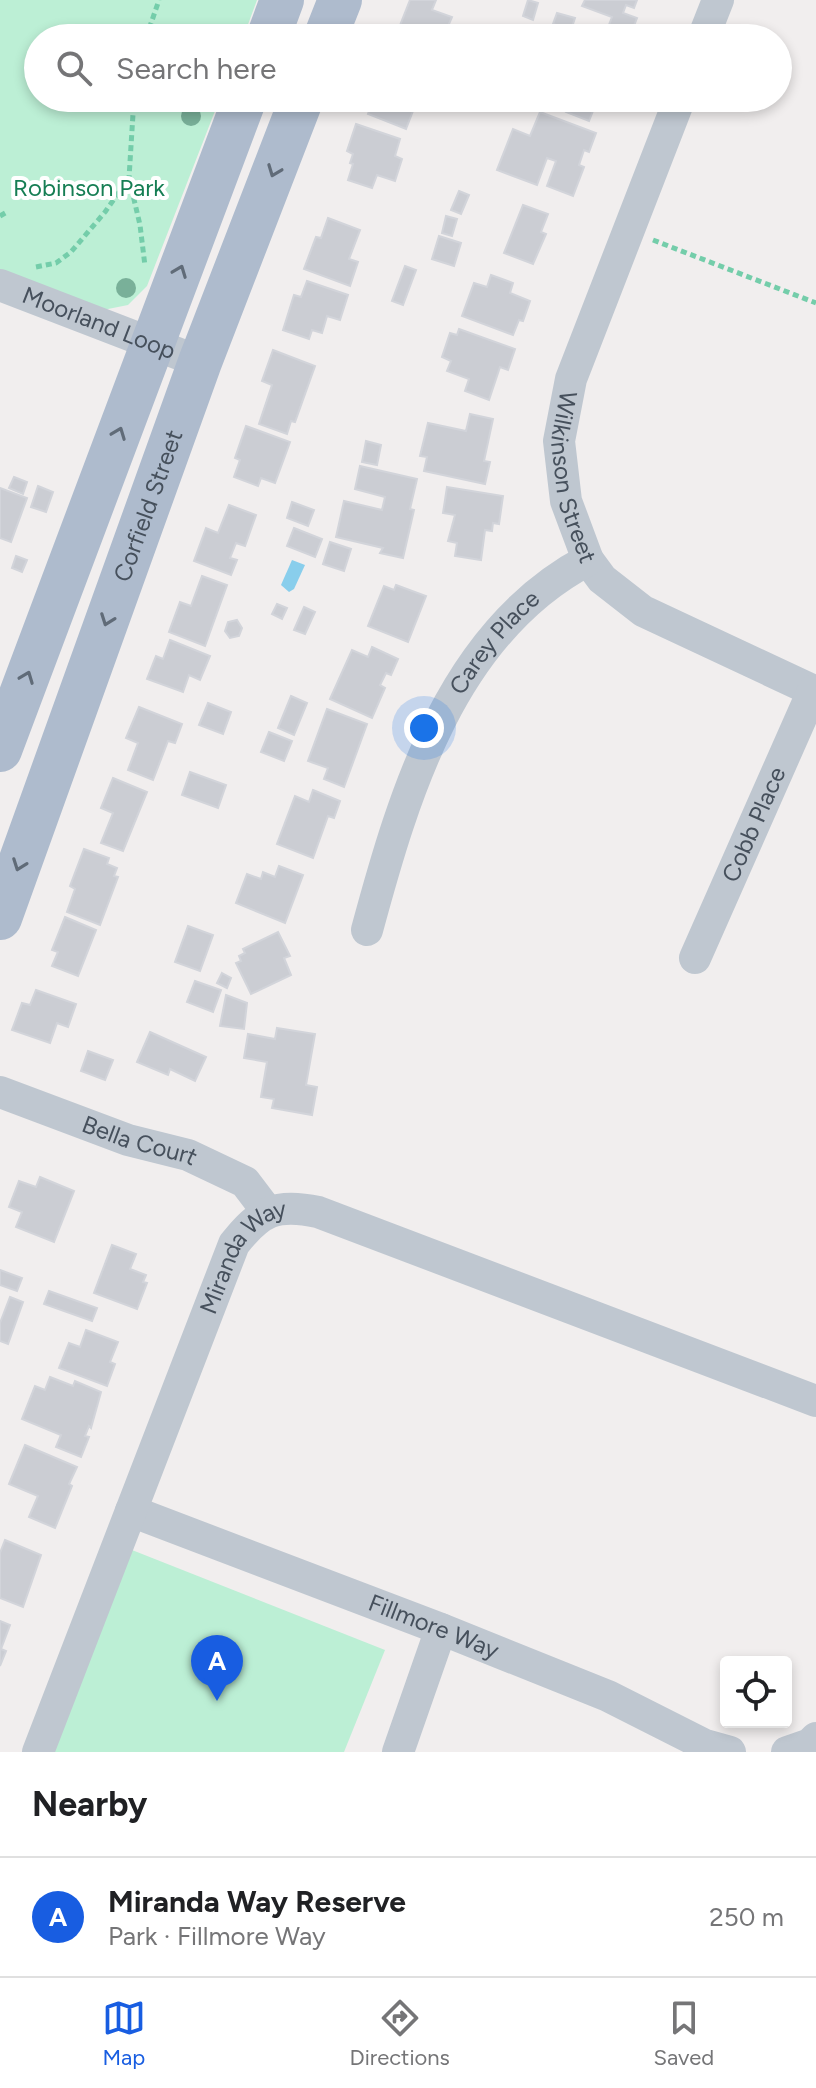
<!DOCTYPE html>
<html lang="en">
<head>
<meta charset="utf-8">
<style>
  :root { --surface:#fff; --page:#f6f6f6; --text:#202124; --muted:#757577; --line:#e0e0e0; --accent:#185de1 }
  body { margin:0; font-family:Figtree,sans-serif; background:var(--page); color:var(--text) }
  .controls { position:absolute; right:24px; bottom:24px; display:grid; overflow:hidden; border-radius:8px; box-shadow:0 4px 12px #0003 }
  .controls button { width:72px; height:72px; display:grid; place-items:center; padding:0; border:0; border-bottom:2px solid var(--line); background:var(--surface); color:var(--text); font:40px sans-serif }
  .you { position:absolute; left:424px; top:728px; width:28px; height:28px; margin:-20px; border:6px solid #fff; border-radius:50%; background:#1a73e8; box-shadow:0 0 0 12px #1a73e833 }
  .badge { display:grid; place-items:center; width:52px; height:52px; border-radius:50%; background:var(--accent); color:#fff; font-size:26px; font-weight:700 }
  .pin { position:absolute; translate:-50% -66px; filter:drop-shadow(0 2px 4px #0008) }
  .pin::after { content:''; position:absolute; top:42px; width:28px; height:24px; background:inherit; clip-path:polygon(0 0,100% 0,50% 100%) }
  .list { margin:0; padding:0; list-style:none }
  h2 { display:flex; justify-content:space-between; align-items:center; height:104px; margin:0; padding:0 32px; font-size:34px }
  h2 small { font-size:26px; font-weight:400; color:var(--muted) }
  .list li { display:grid; grid-template-columns:52px 1fr auto; gap:24px; align-items:center; box-sizing:border-box; height:120px; padding:0 32px; border-top:2px solid var(--line) }
  .list b { display:block; font-size:30px; white-space:nowrap }
  .list p { margin:0; font-size:26px; white-space:nowrap; color:var(--muted) }
  .list em { font-size:26px; font-style:normal; color:var(--muted) }
  .icon { flex:none; width:44px; height:44px; fill:none; stroke:currentColor; stroke-width:2; stroke-linecap:round; stroke-linejoin:round }
  .map { position:relative; flex:none; width:816px; height:1752px; overflow:hidden }
  .search { position:absolute; background:var(--surface); box-shadow:0 4px 12px #0003; left:24px; right:24px; top:24px; height:88px; display:flex; align-items:center; gap:20px; box-sizing:border-box; padding:0 28px; border-radius:44px; color:var(--muted); font-size:30px }
  .sheet { height:224px; background:var(--surface) }
  nav { display:flex; justify-content:space-around; align-items:center; box-sizing:border-box; height:112px; border-top:2px solid var(--line); background:var(--surface); font-size:22px; color:var(--muted) }
  nav a { display:grid; justify-items:center; gap:4px }
  nav .on { color:var(--accent) }
  .map>svg:first-child { display:block }
</style>
</head>
<body>
<div class="map">
<svg width="816" height="1752" viewBox="0 0 816 1752">
  <rect width="100%" height="100%" fill="#f1eeee"/>
  <g fill="#bcefd5">
    <path d="M0 0H257L243 38H38V98H220L147 286 128 305 103 310 0 270Z"/>
    <path d="M132 1550 385 1650 344 1752H49Z"/>
  </g>
  <path fill="#89ceec" d="M292 560 305 565 294 589 289 592 281 585Z"/>
  <g fill="#cbcdd3" stroke="#d2d4da" stroke-width="2">
    <path d="M410 0H436L432 10 452 17 443 38 432 34 430 38H395Z"/>
    <path d="M528 0 538 3 533 20 523 16Z"/>
    <path d="M585 0H637L634 8 626 5 623 13 637 18 629 38 607 30 612 17 582 6Z"/>
    <path d="M557 13 575 18 571 30 553 24Z"/>
    <path d="M374 98H418L406 129 368 114Z"/>
    <path d="M495 98H510L507 110 493 107Z"/>
    <path d="M571 98H598L589 121 566 112Z"/>
    <path d="M540 112 596 133 589 152 584 150 579 165 584 167 573 196 547 186 556 161 547 158 537 185 497 170 513 129 530 136Z"/>
    <path d="M356 124 400 139 395 156 402 159 395 181 377 175 372 188 348 180 353 164 350 163 353 154 347 151Z"/>
    <path d="M459 191 469 195 461 214 451 210Z"/>
    <path d="M523 205 548 214 541 232 546 234 533 264 504 253Z"/>
    <path d="M446 216 457 219 452 236 442 233Z"/>
    <path d="M328 218 360 230 349 259 358 262 350 286 304 269 316 237 321 238Z"/>
    <path d="M439 236 461 243 454 266 432 259Z"/>
    <path d="M405 266 416 270 403 305 392 301Z"/>
    <path d="M491 275 513 283 510 293 530 301 523 321 519 320 513 335 462 316 474 283 487 287Z"/>
    <path d="M307 281 348 295 340 320 327 316 322 333 312 330 309 339 283 330 294 295 301 297Z"/>
    <path d="M459 329 515 349 508 370 500 367 489 400 465 391 469 379 447 371 451 361 442 357 450 333 457 335Z"/>
    <path d="M273 350 315 366 295 422 291 421 287 434 259 424 272 385 262 381Z"/>
    <path d="M470 414 493 419 484 461 490 462 485 484 424 471 427 457 420 456 428 423 466 431Z"/>
    <path d="M246 426 290 442 275 483 261 478 258 486 234 477 240 460 235 458Z"/>
    <path d="M366 441 381 445 377 465 362 462Z"/>
    <path d="M360 466 417 479 410 509 414 510 403 558 380 553 383 548 336 537 344 501 382 510 385 497 355 489Z"/>
    <path d="M14 477 27 482 23 494 9 488Z"/>
    <path d="M38 486 53 492 46 512 31 507Z"/>
    <path d="M447 487 503 496 499 524 493 523 492 531 485 530 481 560 455 556 457 543 448 541 455 515 443 513Z"/>
    <path d="M0 488 27 498 11 542 0 538Z"/>
    <path d="M292 502 314 510 308 526 287 518Z"/>
    <path d="M229 505 256 515 245 546 236 543 230 558 237 560 231 575 194 561 206 528 218 533Z"/>
    <path d="M294 528 322 539 315 557 287 546Z"/>
    <path d="M330 542 351 549 344 571 323 564Z"/>
    <path d="M16 556 27 560 22 572 12 568Z"/>
    <path d="M202 576 227 585 205 646 169 632 180 602 191 606Z"/>
    <path d="M396 585 426 596 408 642 368 626 384 586 394 590Z"/>
    <path d="M277 604 287 608 282 619 272 614Z"/>
    <path d="M304 607 315 612 305 634 294 630Z"/>
    <path d="M237 620 242 628 239 636 230 638 225 631 228 622Z"/>
    <path d="M170 640 210 656 200 680 189 675 183 692 147 679 156 656 163 659Z"/>
    <path d="M372 647 398 659 391 675 386 673 380 685 385 688 372 718 330 699 352 650 368 657Z"/>
    <path d="M291 696 307 703 294 735 278 728Z"/>
    <path d="M208 703 231 712 223 734 199 725Z"/>
    <path d="M139 707 182 724 175 743 168 741 153 780 128 770 138 743 126 738Z"/>
    <path d="M327 709 367 724 344 787 324 779 328 768 308 761Z"/>
    <path d="M269 732 292 741 284 761 261 752Z"/>
    <path d="M190 772 226 785 218 808 182 795Z"/>
    <path d="M113 778 147 792 123 851 101 843 113 813 101 808Z"/>
    <path d="M313 790 340 801 334 818 328 816 313 858 277 844 295 796 309 802Z"/>
    <path d="M84 849 109 858 107 864 117 868 114 876 118 877 100 925 67 912 75 889 70 886Z"/>
    <path d="M279 866 303 875 285 923 236 903 247 874 261 879 263 872 275 877Z"/>
    <path d="M65 917 96 930 78 976 52 966 58 952 52 950Z"/>
    <path d="M188 926 213 935 200 971 175 962Z"/>
    <path d="M278 932 290 956 284 958 291 975 251 994 236 963 241 961 239 956 245 953 243 949Z"/>
    <path d="M222 973 231 978 227 988 217 983Z"/>
    <path d="M195 981 221 990 213 1012 187 1002Z"/>
    <path d="M36 990 76 1004 68 1027 57 1023 50 1043 12 1030 22 1003 30 1005Z"/>
    <path d="M226 995 247 1003 244 1029 220 1026Z"/>
    <path d="M277 1028 315 1034 306 1085 317 1087 312 1115 272 1108 274 1099 261 1097 267 1062 244 1058 248 1034 275 1039Z"/>
    <path d="M150 1032 206 1057 195 1081 170 1069 168 1075 137 1062Z"/>
    <path d="M88 1051 113 1060 105 1080 81 1071Z"/>
    <path d="M40 1177 74 1191 54 1242 16 1227 22 1212 9 1207 19 1181 36 1187Z"/>
    <path d="M112 1245 136 1254 130 1269 146 1275 143 1282 147 1283 137 1309 94 1293Z"/>
    <path d="M0 1270 22 1278 17 1291 0 1285Z"/>
    <path d="M49 1291 97 1308 92 1321 44 1304Z"/>
    <path d="M10 1297 23 1302 8 1344 0 1341V1323Z"/>
    <path d="M86 1330 118 1342 110 1362 115 1364 107 1386 59 1368 69 1343 80 1347Z"/>
    <path d="M50 1377 73 1386 75 1381 101 1392 91 1428 89 1426 85 1436 89 1437 81 1457 56 1447 61 1435 22 1419 35 1386 45 1390Z"/>
    <path d="M25 1445 77 1467 69 1484 72 1486 55 1528 29 1517 38 1496 9 1484Z"/>
    <path d="M5 1540 41 1555 23 1607 0 1598V1553Z"/>
    <path d="M0 1621 10 1625 1 1649 6 1651 0 1666Z"/>
  </g>
  <g fill="none" stroke-linecap="round" stroke-linejoin="round">
    <g stroke="#74cdaa" stroke-width="5" stroke-dasharray="6 4" stroke-linecap="butt">
      <path d="M146 38 159 0"/>
      <path d="M129 178 140 225 145 266"/>
      <path d="M0 216 7 212"/>
      <path d="M653 240 816 303"/>
      <path d="M36 267 56 263 71 252 105 212 129 178 134 98"/>
    </g>
    <g stroke="#bfc7d0" stroke-width="32">
      <path d="M703 38 718 0"/>
      <path id="s1" d="M680 98 571 379 559 441 566 501 588 560 602 579 643 611 816 692"/>
      <path id="s2" d="M0 285 200 362"/>
      <path id="s3" d="M367 930C404 793 452 631 588 560"/>
      <path id="s4" d="M695 958 813 691"/>
      <path id="s5" d="M0 1092 128 1140 188 1155 245 1182 267 1211"/>
      <path id="s6" d="M131 1511 441 1629 608 1696 705 1745 730 1752"/>
      <path id="s7" d="M38 1752 234 1244C260 1211 276 1203 318 1212L816 1401"/>
      <path d="M398 1752 441 1629"/>
      <path d="M787 1752 810 1744 816 1738"/>
    </g>
    <g stroke="#aebbcd" stroke-width="44">
      <path d="M268 38 282 0"/>
      <path d="M325 38 340 0"/>
      <path d="M0 750 245 98"/>
      <path id="s8" d="M0 918 200 362 302 98"/>
    </g>
  </g>
  <g fill="#79b099">
    <circle cx="191" cy="116" r="10"/>
    <circle cx="126" cy="288" r="10"/>
  </g>
  <defs><path id="oneway-chevron" d="M-2-3.5L2.5 0L-2 3.5" fill="none" stroke-width="1.6" stroke-linecap="round" stroke-linejoin="round" transform="scale(2)"/></defs>
  <g stroke="#606b78">
    <use href="#oneway-chevron" transform="translate(274 171) rotate(111)"/>
    <use href="#oneway-chevron" transform="translate(180 271) rotate(-69)"/>
    <use href="#oneway-chevron" transform="translate(119 433) rotate(-69)"/>
    <use href="#oneway-chevron" transform="translate(107 620) rotate(110)"/>
    <use href="#oneway-chevron" transform="translate(27 677) rotate(-69)"/>
    <use href="#oneway-chevron" transform="translate(19 865) rotate(110)"/>
  </g>
  <g text-anchor="middle" stroke-width="8" stroke-linejoin="round" paint-order="stroke">
    <g font-size="24" fill="#167e54" stroke="#fff">
      <text x="89" y="196">Robinson Park</text>
    </g>
    <g font-size="24" fill="#46505c" stroke="#fff">
      <text dy="8" stroke="none"><textPath href="#s2" startOffset="106">Moorland Loop</textPath></text>
      <text dy="8" stroke="none"><textPath href="#s1" startOffset="402">Wilkinson Street</textPath></text>
      <text dy="8" stroke="none"><textPath href="#s8" startOffset="438">Corfield Street</textPath></text>
      <text dy="8" stroke="none"><textPath href="#s3" startOffset="318">Carey Place</textPath></text>
      <text dy="8" stroke="none"><textPath href="#s4" startOffset="146">Cobb Place</textPath></text>
      <text dy="8" stroke="none"><textPath href="#s5" startOffset="148">Bella Court</textPath></text>
      <text dy="8" stroke="none"><textPath href="#s7" startOffset="540">Miranda Way</textPath></text>
      <text dy="8" stroke="none"><textPath href="#s6" startOffset="324">Fillmore Way</textPath></text>
    </g>
  </g>
</svg>
<div class="controls">
<button><svg class="icon" aria-label="locate" viewBox="0 0 24 24"><circle cx="12" cy="12" r="6"/><path d="M12 2v4M12 18v4M2 12h4M18 12h4"/></svg></button>
</div>
<div class="you"></div>
<div class="pin badge" style="left:217px;top:1701px">A</div>
<div class="search"><svg class="icon" aria-label="search" viewBox="0 0 24 24"><circle cx="10" cy="10" r="6"/><path d="M15 15l6 6"/></svg>Search here</div>
</div>
<section class="sheet">
<h2>Nearby<small></small></h2>
<ul class="list">
<li><span class="badge">A</span><div><b>Miranda Way Reserve</b><p>Park · Fillmore Way</p></div><em>250 m</em></li>
</ul>
</section>
<nav>
<a class="on"><svg class="icon" aria-label="map" viewBox="0 0 24 24"><path d="M3 6l6-2 6 2 6-2v14l-6 2-6-2-6 2zM9 4v14M15 6v14"/></svg>Map</a>
<a><svg class="icon" aria-label="directions" viewBox="0 0 24 24"><path d="M12 3l9 9-9 9-9-9zM9 14v-3h6M13 9l2 2-2 2"/></svg>Directions</a>
<a><svg class="icon" aria-label="saved" viewBox="0 0 24 24"><path d="M7 4h10v16l-5-4-5 4z"/></svg>Saved</a>
</nav>
</body>
</html>
